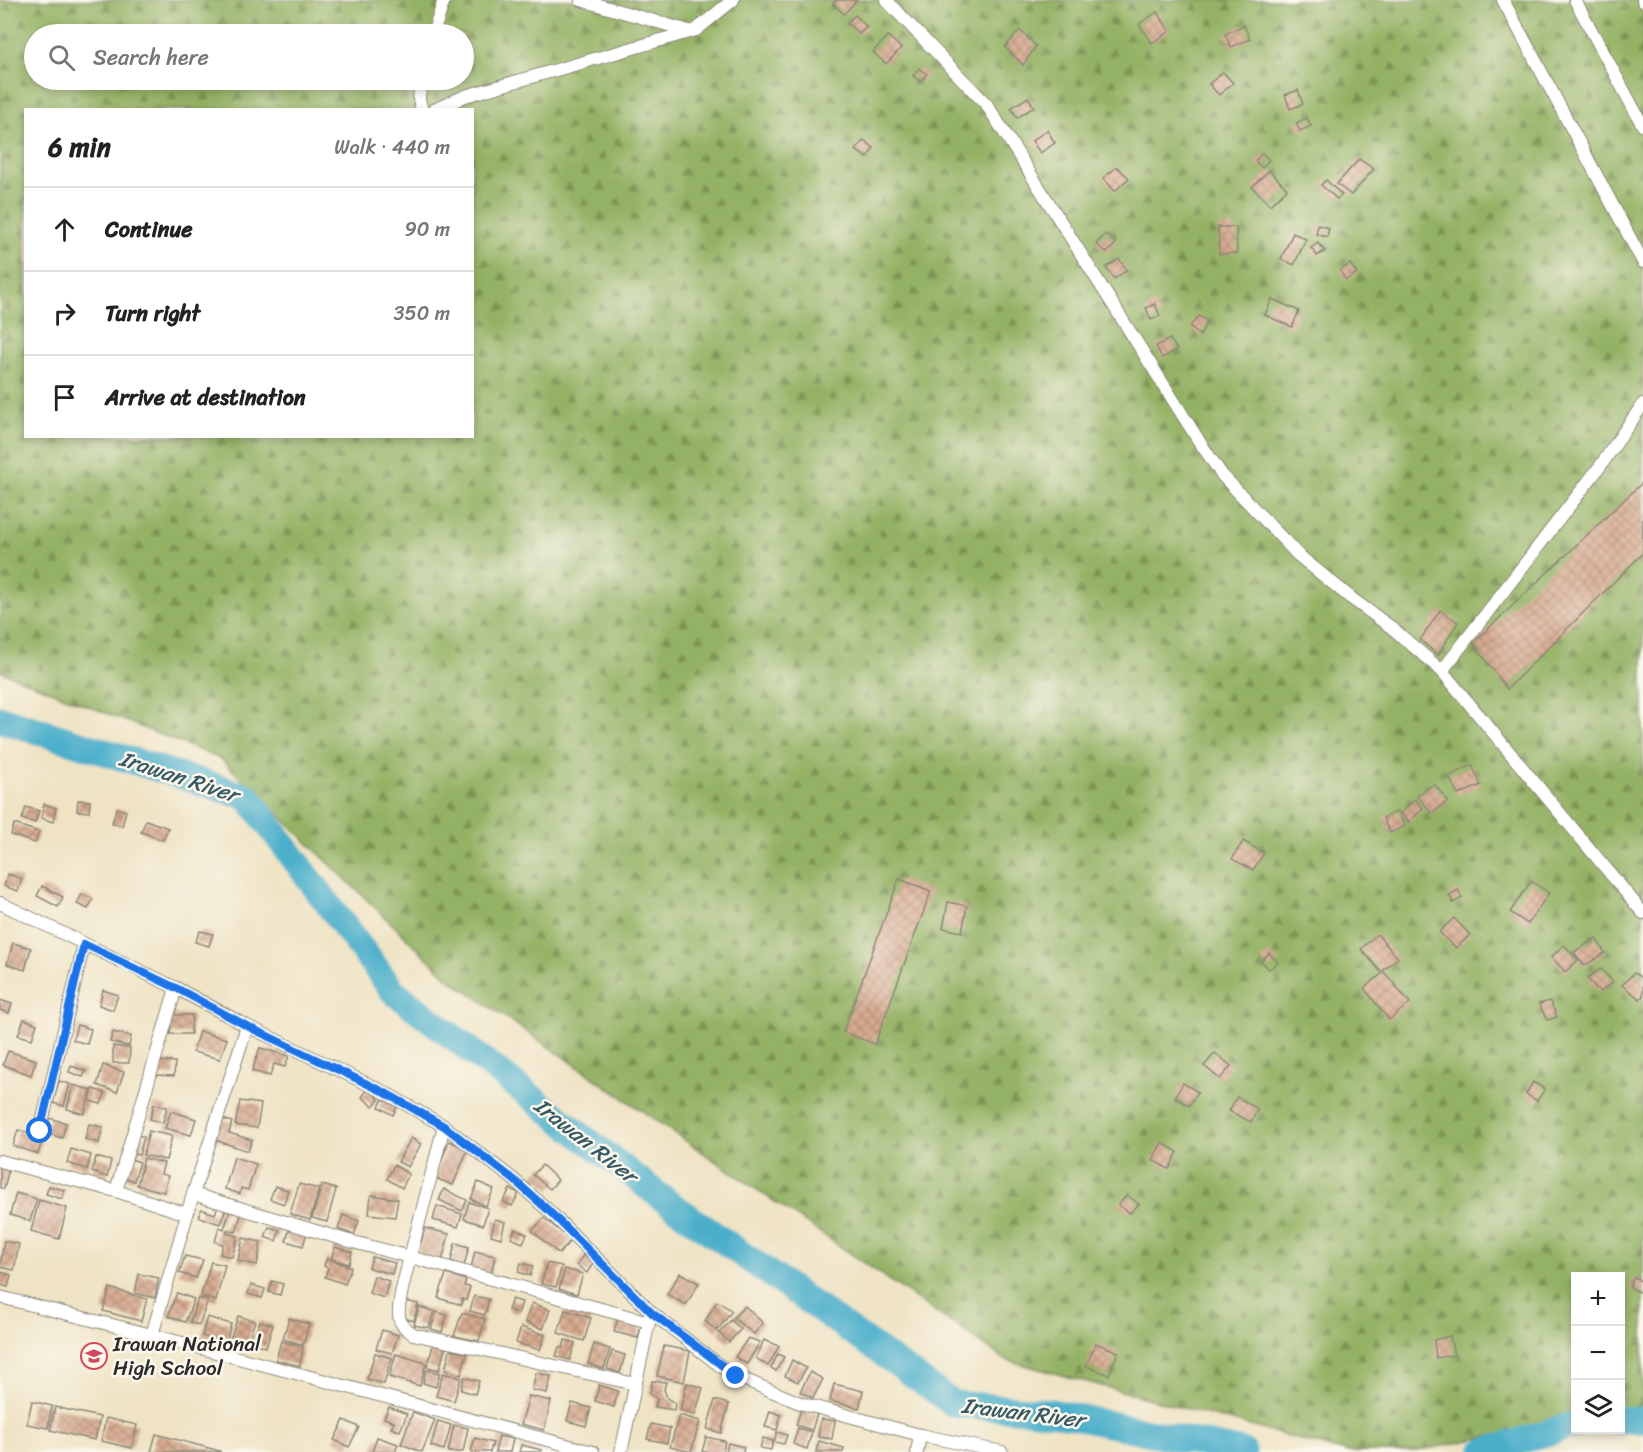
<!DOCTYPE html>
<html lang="en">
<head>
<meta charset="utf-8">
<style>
  :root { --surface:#fff; --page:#f2f2f2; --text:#222; --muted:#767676; --line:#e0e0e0 }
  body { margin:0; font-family:Sriracha,sans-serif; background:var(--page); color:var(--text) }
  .controls { position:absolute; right:18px; bottom:18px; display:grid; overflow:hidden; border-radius:0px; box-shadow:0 3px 9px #0003 }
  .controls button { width:54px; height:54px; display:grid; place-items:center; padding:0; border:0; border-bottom:2px solid var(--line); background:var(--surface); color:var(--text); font:30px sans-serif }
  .stop { position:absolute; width:18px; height:18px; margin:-14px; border:4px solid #1a73e8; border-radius:50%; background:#fff }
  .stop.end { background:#1a73e8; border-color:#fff; box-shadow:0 2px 6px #0008 }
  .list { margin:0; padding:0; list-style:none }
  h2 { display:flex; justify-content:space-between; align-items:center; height:78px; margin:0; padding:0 24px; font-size:26px }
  h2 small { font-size:20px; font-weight:400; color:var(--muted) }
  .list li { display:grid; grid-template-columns:39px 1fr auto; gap:18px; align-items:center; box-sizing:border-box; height:84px; padding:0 24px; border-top:2px solid var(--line) }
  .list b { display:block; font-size:22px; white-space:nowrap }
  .list em { font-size:20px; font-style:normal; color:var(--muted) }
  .icon { flex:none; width:33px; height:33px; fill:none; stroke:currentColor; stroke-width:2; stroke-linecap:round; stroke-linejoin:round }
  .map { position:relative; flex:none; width:1643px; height:1452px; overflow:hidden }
  .search { position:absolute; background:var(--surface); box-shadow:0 3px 9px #0003; left:24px; top:24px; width:450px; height:66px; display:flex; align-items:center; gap:15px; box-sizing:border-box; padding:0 21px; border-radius:33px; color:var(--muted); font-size:22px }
  .panel { position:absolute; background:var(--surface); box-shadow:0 3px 9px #0003; left:24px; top:108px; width:450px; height:330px; border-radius:0px }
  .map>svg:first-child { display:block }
</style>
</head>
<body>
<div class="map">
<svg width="1643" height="1452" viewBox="0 0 1643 1452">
  <defs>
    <pattern id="forest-firs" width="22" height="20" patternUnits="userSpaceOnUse" patternTransform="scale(1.5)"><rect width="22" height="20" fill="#94b265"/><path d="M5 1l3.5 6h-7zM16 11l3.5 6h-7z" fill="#799153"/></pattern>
    <pattern id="building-cross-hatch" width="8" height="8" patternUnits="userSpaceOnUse" patternTransform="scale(1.5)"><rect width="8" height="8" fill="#d8ab90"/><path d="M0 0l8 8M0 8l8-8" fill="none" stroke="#af8b76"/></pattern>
  </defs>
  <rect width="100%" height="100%" fill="#fbf7ec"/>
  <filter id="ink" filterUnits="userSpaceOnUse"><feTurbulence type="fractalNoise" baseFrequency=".0167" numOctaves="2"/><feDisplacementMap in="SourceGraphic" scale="12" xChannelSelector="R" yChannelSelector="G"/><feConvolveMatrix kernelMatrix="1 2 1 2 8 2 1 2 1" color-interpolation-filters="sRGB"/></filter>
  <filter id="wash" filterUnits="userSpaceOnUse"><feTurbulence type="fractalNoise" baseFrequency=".008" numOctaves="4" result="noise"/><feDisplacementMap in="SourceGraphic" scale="24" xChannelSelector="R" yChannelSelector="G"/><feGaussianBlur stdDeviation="1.35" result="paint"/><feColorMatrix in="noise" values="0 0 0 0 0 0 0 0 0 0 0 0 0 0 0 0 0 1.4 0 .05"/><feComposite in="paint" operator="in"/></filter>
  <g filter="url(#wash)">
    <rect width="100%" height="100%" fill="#efe3c4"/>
    <path fill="url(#forest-firs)" stroke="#606e48" stroke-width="1.5" fill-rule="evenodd" d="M0 0H1643V1405L1621 1410 1620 1276H1576L1575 1419 1412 1452H1346L1006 1360 448 978 221 759 0 671ZM34 34H464V80H34ZM26 110H472V436H26Z"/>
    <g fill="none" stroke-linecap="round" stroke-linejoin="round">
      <g stroke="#4bafca" stroke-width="27">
        <path d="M0 719 248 797 393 991 661 1197 954 1404 1051 1412 1243 1452"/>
        <path d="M1620 1420H1643"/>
        <path d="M1484 1452 1576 1424"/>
      </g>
    </g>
    <g id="blocks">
      <g fill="url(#building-cross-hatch)">
        <path d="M836 0H857L844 14 833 4Z"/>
        <path d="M1157 12 1170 31 1152 43 1139 24Z"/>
        <path d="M855 15 867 27 859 34 847 23Z"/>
        <path d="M1244 25 1250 39 1231 47 1225 34Z"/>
        <path d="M1020 30 1036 46 1023 65 1005 47Z"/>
        <path d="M888 36 901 48 886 64 873 52Z"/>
        <path d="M919 68 927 74 921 82 913 76Z"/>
        <path d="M1223 72 1233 83 1219 95 1209 84Z"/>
        <path d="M1298 90 1303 104 1290 109 1285 95Z"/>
        <path d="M1028 97 1034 107 1017 118 1011 108Z"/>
        <path d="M1307 118 1311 126 1300 131 1296 123Z"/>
        <path d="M1047 130 1055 143 1040 153 1032 141Z"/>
        <path d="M864 140 874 148 867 158 856 150Z"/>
        <path d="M1262 153 1269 160 1262 168 1255 161Z"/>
        <path d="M1359 159 1374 169 1351 195 1337 184Z"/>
        <path d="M1117 167 1129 178 1115 191 1103 178Z"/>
        <path d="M1269 170 1287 189 1270 205 1252 187Z"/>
        <path d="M1326 180 1342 195 1337 199 1321 185Z"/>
        <path d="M1318 225 1329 228 1327 237 1316 234Z"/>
        <path d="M1218 227H1236L1237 253 1219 254Z"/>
        <path d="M1293 233 1306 239 1294 265 1281 259Z"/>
        <path d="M1106 234 1116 243 1107 253 1096 244Z"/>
        <path d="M1318 243 1325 251 1317 256 1311 248Z"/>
        <path d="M1119 259 1127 270 1114 279 1106 268Z"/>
        <path d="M1350 264 1357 273 1346 280 1340 271Z"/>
        <path d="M1272 299 1299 311 1292 327 1265 315Z"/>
        <path d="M1155 304 1160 316 1151 320 1146 308Z"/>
        <path d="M1199 316 1207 321 1200 336 1190 326Z"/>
        <path d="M1170 339 1177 350 1162 358 1156 346Z"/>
        <path d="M1643 482V553L1507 689 1473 643Z"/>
        <path d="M1440 610 1458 622 1438 655 1420 640Z"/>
        <path d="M1472 765 1481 785 1458 795 1449 776Z"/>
        <path d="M1434 784 1448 801 1432 813 1417 796Z"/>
        <path d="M1415 799 1423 808 1409 822 1401 813Z"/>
        <path d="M78 800 90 801 89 812 77 811Z"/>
        <path d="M44 804 56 808 53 822 41 818Z"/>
        <path d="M26 807 39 811 35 823 22 819Z"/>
        <path d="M117 808 126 811 122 826 112 823Z"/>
        <path d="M1398 811 1405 826 1390 833 1383 818Z"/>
        <path d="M146 820 168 828 163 840 141 832Z"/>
        <path d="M14 824 39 832 35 843 11 835Z"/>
        <path d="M1243 841 1264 853 1253 870 1232 859Z"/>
        <path d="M8 874 22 879 18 891 4 886Z"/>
        <path d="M899 879 931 891 875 1044 843 1032Z"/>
        <path d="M1531 881 1549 893 1528 924 1510 912Z"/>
        <path d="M42 886 63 897 58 907 37 896Z"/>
        <path d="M1458 890 1462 898 1453 903 1449 895Z"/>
        <path d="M82 894 93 899 88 909 77 904Z"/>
        <path d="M948 902 967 906 962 932 943 928Z"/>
        <path d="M1454 918 1470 935 1456 948 1439 932Z"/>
        <path d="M200 931 213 934 209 946 195 942Z"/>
        <path d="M1377 934 1398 958 1381 972 1361 949Z"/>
        <path d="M1596 938 1605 953 1584 966 1574 952Z"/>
        <path d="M13 943 31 948 25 970 7 964Z"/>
        <path d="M1564 945 1578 960 1565 972 1551 957Z"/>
        <path d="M1269 953 1278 962 1269 969 1261 961Z"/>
        <path d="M1601 969 1613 982 1600 992 1587 978Z"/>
        <path d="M1384 972 1410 1003 1389 1020 1364 988Z"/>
        <path d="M1634 973 1643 979V996L1640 999 1622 985Z"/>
        <path d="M103 990 118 995 113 1010 99 1005Z"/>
        <path d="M0 1000 12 1004 9 1013 0 1010Z"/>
        <path d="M1550 1001 1557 1017 1547 1020 1539 1004Z"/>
        <path d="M172 1015H192L191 1034H170Z"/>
        <path d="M24 1019 37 1024 32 1039 18 1035Z"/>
        <path d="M77 1025 91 1029 87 1044 73 1040Z"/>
        <path d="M199 1031 227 1039 220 1059 193 1052Z"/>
        <path d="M113 1032 131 1036 129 1046 110 1042Z"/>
        <path d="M113 1046 130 1048 129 1063H113Z"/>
        <path d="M260 1048 289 1056 285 1067 274 1064 270 1076 252 1071Z"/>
        <path d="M8 1051 36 1060 31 1075 3 1065Z"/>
        <path d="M1215 1053 1231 1066 1220 1079 1204 1066Z"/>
        <path d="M156 1061 175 1062 174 1076 155 1075Z"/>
        <path d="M103 1065 124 1072 117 1092 97 1085Z"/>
        <path d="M71 1066 86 1071 83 1077 69 1072Z"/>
        <path d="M59 1081 70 1084 64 1106 53 1103Z"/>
        <path d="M1533 1082 1545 1089 1537 1101 1526 1094Z"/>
        <path d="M1183 1083 1198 1092 1189 1106 1175 1097Z"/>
        <path d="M73 1085 91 1090 84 1114 67 1109Z"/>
        <path d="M93 1089 105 1093 101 1104 90 1101Z"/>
        <path d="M368 1089 379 1099 373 1106 362 1097Z"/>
        <path d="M1237 1097 1258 1109 1251 1122 1229 1111Z"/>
        <path d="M383 1099 397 1107 393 1115 379 1107Z"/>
        <path d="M240 1101 261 1104 257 1128 235 1125Z"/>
        <path d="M154 1104 167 1107 163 1123 150 1119Z"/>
        <path d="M171 1111 196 1119 191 1135 165 1128Z"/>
        <path d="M49 1118 66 1123 62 1138 45 1133Z"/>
        <path d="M223 1119 232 1122 229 1133 252 1140 248 1151 215 1140Z"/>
        <path d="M89 1124 103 1127 99 1143 85 1139Z"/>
        <path d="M18 1130 43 1138 38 1154 13 1146Z"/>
        <path d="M149 1131 172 1136 166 1160 143 1155Z"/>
        <path d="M135 1134 144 1137 139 1155 130 1153Z"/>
        <path d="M411 1138 421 1144 408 1167 398 1162Z"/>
        <path d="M449 1141 468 1149 453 1185 435 1178Z"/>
        <path d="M1162 1143 1178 1152 1169 1169 1152 1160Z"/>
        <path d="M71 1149 91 1155 87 1169 67 1163Z"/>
        <path d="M96 1157 111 1161 107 1177 92 1172Z"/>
        <path d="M234 1157 256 1164 248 1190 241 1188 240 1194 225 1189Z"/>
        <path d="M127 1158 140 1162 134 1181 122 1177Z"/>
        <path d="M144 1158 164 1163 161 1174 168 1176 164 1192 137 1185Z"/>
        <path d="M0 1165 9 1168 4 1189 0 1188Z"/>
        <path d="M394 1165 409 1174 402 1188 387 1179Z"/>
        <path d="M542 1165 558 1180 550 1189 533 1175Z"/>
        <path d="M478 1182 494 1189 486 1206 471 1199Z"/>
        <path d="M299 1184 319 1189 310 1220 290 1214Z"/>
        <path d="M322 1185 336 1189 327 1222 312 1218Z"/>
        <path d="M49 1186 65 1190 62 1199 46 1194Z"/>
        <path d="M275 1186 288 1190 284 1204 270 1199Z"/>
        <path d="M444 1189 467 1200 462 1211 439 1200Z"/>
        <path d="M510 1189 519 1193 512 1206 503 1202Z"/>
        <path d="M16 1193 37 1199 30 1221 10 1215Z"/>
        <path d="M371 1195 398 1199 395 1217 369 1214Z"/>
        <path d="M1127 1195 1139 1204 1130 1213 1118 1205Z"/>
        <path d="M39 1200 67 1208 59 1239 31 1231Z"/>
        <path d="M469 1202 488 1208 483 1225 464 1219Z"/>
        <path d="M218 1206 226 1208 220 1224 199 1217 201 1209 215 1214Z"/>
        <path d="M437 1206 462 1214 458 1227 433 1220Z"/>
        <path d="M230 1211 241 1215 236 1232 227 1230 226 1233 238 1236 232 1257 220 1254 223 1244 215 1242 219 1227 224 1229Z"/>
        <path d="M343 1215 359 1221 354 1235 338 1229Z"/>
        <path d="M544 1218 571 1240 559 1254 532 1231Z"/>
        <path d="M495 1219 505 1222 501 1238 491 1235Z"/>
        <path d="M269 1227 280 1230 276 1241 265 1237Z"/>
        <path d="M290 1227 307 1232 303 1246 286 1241Z"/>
        <path d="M425 1228 449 1234 442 1261 418 1253Z"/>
        <path d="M515 1229 527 1234 523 1243 511 1238Z"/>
        <path d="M243 1238 261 1242 257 1265 238 1261Z"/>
        <path d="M4 1241 19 1244 14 1270 0 1267Z"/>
        <path d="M455 1243 469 1247 464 1266 451 1261Z"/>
        <path d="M335 1247 352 1252 349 1264 331 1259Z"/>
        <path d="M475 1251 495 1256 491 1274 471 1269Z"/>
        <path d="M583 1255 594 1262 587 1273 577 1265Z"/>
        <path d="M185 1256 203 1260 196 1278 179 1273Z"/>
        <path d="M372 1257 395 1263 392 1274 369 1268Z"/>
        <path d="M327 1258 351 1267 345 1284 325 1277 328 1268 324 1266Z"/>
        <path d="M211 1262 225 1265 216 1301 201 1296Z"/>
        <path d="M521 1263 533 1266 530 1276 518 1272Z"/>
        <path d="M547 1263 562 1266 556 1287 541 1284Z"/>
        <path d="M565 1269 583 1274 577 1294 559 1289Z"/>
        <path d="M0 1272 11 1275 8 1287 0 1285Z"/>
        <path d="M680 1273 699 1283 686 1305 667 1294Z"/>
        <path d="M139 1274 159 1278 155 1298 135 1293Z"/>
        <path d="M446 1274 466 1280 464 1286 470 1287 466 1300 462 1299V1305L438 1298Z"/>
        <path d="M374 1276 389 1281 384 1298 369 1293Z"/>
        <path d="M1634 1277 1643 1282V1294L1629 1287Z"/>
        <path d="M272 1281 283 1284 280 1295 269 1292Z"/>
        <path d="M251 1285 265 1289 262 1298 248 1294Z"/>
        <path d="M110 1288 147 1299 141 1321 103 1311Z"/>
        <path d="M177 1293 194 1299 185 1322 168 1316Z"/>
        <path d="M474 1296 489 1299 485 1315 470 1311Z"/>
        <path d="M198 1298 208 1300 199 1325 190 1322Z"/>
        <path d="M512 1299 522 1302 518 1314 508 1310Z"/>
        <path d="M406 1301 418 1304 414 1321 401 1317Z"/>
        <path d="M717 1301 732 1311 717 1331 705 1321Z"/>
        <path d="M532 1303 550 1310 543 1329 525 1322Z"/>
        <path d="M745 1306 763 1323 754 1334 733 1318Z"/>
        <path d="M419 1307 434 1311 429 1328 414 1325Z"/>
        <path d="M565 1310 591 1318 584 1341 558 1333Z"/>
        <path d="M436 1312 447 1315 442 1332 431 1329Z"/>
        <path d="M462 1313 485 1319 479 1341 454 1336Z"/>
        <path d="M238 1316 255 1321 247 1343 231 1337Z"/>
        <path d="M207 1317 231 1324 226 1343 202 1336Z"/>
        <path d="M618 1317 642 1322 638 1338 614 1332Z"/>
        <path d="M289 1318 309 1324 303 1345 283 1339Z"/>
        <path d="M731 1320 741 1329 729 1342 719 1333Z"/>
        <path d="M260 1321 273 1325 266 1347 252 1343Z"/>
        <path d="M521 1327 545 1335 540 1350 516 1343Z"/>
        <path d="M382 1330 398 1335 392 1353 376 1349Z"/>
        <path d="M1450 1336 1454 1355 1436 1358 1434 1340Z"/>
        <path d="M748 1338 760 1342 747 1364 735 1357Z"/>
        <path d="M565 1340 575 1343 570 1360 556 1356 559 1347 563 1348Z"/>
        <path d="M764 1340 779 1346 768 1366 756 1358Z"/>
        <path d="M281 1341 303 1347 300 1366 276 1360Z"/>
        <path d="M434 1342 446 1345 439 1370 427 1367Z"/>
        <path d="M1096 1343 1118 1352 1109 1375 1086 1366Z"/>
        <path d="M594 1344 610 1349 604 1369 588 1364Z"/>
        <path d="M664 1346 690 1351 684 1382 657 1376Z"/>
        <path d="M450 1350 467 1353 461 1375 445 1370Z"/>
        <path d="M612 1351 625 1355 620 1373 607 1369Z"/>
        <path d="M375 1353 392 1358 384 1384 367 1379Z"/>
        <path d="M396 1354 426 1363 420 1386 389 1377Z"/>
        <path d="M778 1354 784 1357 776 1371 771 1368Z"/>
        <path d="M792 1360 806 1368 798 1382 785 1376Z"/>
        <path d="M426 1370 440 1373 436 1387 423 1383Z"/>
        <path d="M810 1372 823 1379 813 1398 800 1392Z"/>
        <path d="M443 1373 461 1378 454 1401 436 1396Z"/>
        <path d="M536 1373 551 1376 547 1393 532 1390Z"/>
        <path d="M464 1377 479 1381 475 1394 461 1390Z"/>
        <path d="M652 1381 666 1382 664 1389 667 1398 675 1403 674 1410 655 1407 657 1399 650 1394Z"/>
        <path d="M687 1383 703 1388 695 1415 680 1410Z"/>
        <path d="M834 1384 863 1391 859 1408 830 1401Z"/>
        <path d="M599 1385 618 1391 614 1407 595 1401Z"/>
        <path d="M529 1396 551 1401 544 1430 521 1424Z"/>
        <path d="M715 1400 729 1404 721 1433 707 1429Z"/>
        <path d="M32 1401 52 1406 48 1428 27 1424Z"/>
        <path d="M572 1403 591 1408 586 1426 567 1421Z"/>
        <path d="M55 1407 100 1417 95 1440 50 1430Z"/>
        <path d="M389 1407 407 1414 400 1431 391 1428 394 1422 384 1418Z"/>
        <path d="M801 1409 817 1414 812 1430 796 1425Z"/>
        <path d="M770 1411 781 1415 777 1430 765 1427Z"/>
        <path d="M413 1412 435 1420 422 1452 401 1444Z"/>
        <path d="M679 1415 700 1421 691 1452 670 1447Z"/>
        <path d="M106 1418 137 1425 132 1448 101 1441Z"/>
        <path d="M821 1419 835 1421 832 1439 818 1437Z"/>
        <path d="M344 1420 359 1427 349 1447 334 1440Z"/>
        <path d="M438 1421 451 1425 444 1450 431 1446Z"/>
        <path d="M651 1424 670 1428 667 1443 647 1439Z"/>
        <path d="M454 1425 468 1428 463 1452H448Z"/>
        <path d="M798 1428 812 1432 807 1449 793 1444Z"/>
        <path d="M777 1432 787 1435 784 1444 774 1442Z"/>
        <path d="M156 1434 220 1451V1452H151Z"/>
        <path d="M499 1436 513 1439 510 1452H495Z"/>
        <path d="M377 1437 398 1444 395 1452H372Z"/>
        <path d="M706 1437 725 1441 723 1452H702Z"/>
        <path d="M475 1438 493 1443 490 1452H471Z"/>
        <path d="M763 1438 773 1441 771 1450 760 1448Z"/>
        <path d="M819 1441 844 1448 843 1452H816Z"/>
        <path d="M728 1443 744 1447 743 1452H726Z"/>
        <path d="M521 1445 542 1450 541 1452H519Z"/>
      </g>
    </g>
  </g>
  <g filter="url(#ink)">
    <use href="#blocks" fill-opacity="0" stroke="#8d8778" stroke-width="1.5"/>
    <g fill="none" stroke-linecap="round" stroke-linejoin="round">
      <defs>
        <g id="street">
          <path d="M581 0 689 31"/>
          <path d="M886 0 987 105 1199 441 1222 475 1298 555 1351 598 1392 628 1442 671 1643 913"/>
          <path d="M1503 0 1643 262"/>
          <path d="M1575 0 1643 126"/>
          <path d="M1643 0V1"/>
          <path d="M433 34 444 0"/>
          <path d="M421 80 419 99 422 110"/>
          <path d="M434 110 465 96 696 30 733 0"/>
          <path d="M1442 671 1601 465 1643 404"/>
          <path d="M0 903 176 988 247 1026 382 1091 444 1126 513 1179 548 1210 652 1313 723 1368 736 1376 800 1403 920 1435 1002 1452"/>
          <path d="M444 1126 410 1257 649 1322"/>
          <path d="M40 1131 84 944"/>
          <path d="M0 1161 116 1191 187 1214"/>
          <path d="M116 1191 176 988"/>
          <path d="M193 1194 342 1239 410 1257C407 1271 395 1308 400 1320 402 1327 408 1330 413 1334L635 1384"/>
          <path d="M0 1297 152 1335 593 1452"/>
          <path d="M152 1335 193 1194 247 1026"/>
          <path d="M621 1452 650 1317"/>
          <path d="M917 1452 920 1435"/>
        </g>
      </defs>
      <use href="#street" stroke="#8d8778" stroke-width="14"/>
      <use href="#street" stroke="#fff" stroke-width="12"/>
    </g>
  </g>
  <g fill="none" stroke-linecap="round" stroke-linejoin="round" filter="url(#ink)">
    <path stroke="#1a73e8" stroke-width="8" d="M40 1131 84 944 176 988 247 1026 382 1091 444 1126 513 1179 548 1210 652 1313 736 1376"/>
  </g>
  <defs>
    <symbol id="school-ring" viewBox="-11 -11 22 22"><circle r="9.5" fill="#fbf7ec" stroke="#d1495b" stroke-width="1.5"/><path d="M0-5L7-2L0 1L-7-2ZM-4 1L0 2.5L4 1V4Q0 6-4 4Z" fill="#d1495b"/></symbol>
  </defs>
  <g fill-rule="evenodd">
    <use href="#school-ring" x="79" y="1341" width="30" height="30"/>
  </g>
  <g text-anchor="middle" stroke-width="5" stroke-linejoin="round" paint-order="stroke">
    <g font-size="21" fill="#2b2b2b" stroke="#fbf7ec" text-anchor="start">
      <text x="113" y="1351">Irawan National<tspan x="113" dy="24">High School</tspan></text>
    </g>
    <g font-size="22" font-style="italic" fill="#365963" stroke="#fbf7ec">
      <text transform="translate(179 776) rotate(18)" y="8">Irawan River</text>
      <text transform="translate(586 1140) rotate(38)" y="8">Irawan River</text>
      <text transform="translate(1023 1412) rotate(7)" y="8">Irawan River</text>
    </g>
  </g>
</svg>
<div class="controls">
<button>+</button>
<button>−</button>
<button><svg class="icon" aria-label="layers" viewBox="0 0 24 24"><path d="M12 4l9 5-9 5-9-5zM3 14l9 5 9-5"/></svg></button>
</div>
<div class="stop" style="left:40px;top:1131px"></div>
<div class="stop end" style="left:736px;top:1376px"></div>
<div class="search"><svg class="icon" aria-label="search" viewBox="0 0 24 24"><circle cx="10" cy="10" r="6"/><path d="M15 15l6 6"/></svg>Search here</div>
<section class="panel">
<h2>6 min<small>Walk · 440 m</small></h2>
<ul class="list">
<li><svg class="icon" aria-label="ahead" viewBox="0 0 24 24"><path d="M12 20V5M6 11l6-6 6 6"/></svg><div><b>Continue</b></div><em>90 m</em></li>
<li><svg class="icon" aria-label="right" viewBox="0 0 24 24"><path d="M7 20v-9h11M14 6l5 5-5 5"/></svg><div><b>Turn right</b></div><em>350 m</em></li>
<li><svg class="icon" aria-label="arrive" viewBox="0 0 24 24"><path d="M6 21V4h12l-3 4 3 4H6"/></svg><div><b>Arrive at destination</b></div></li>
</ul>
</section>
</div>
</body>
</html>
